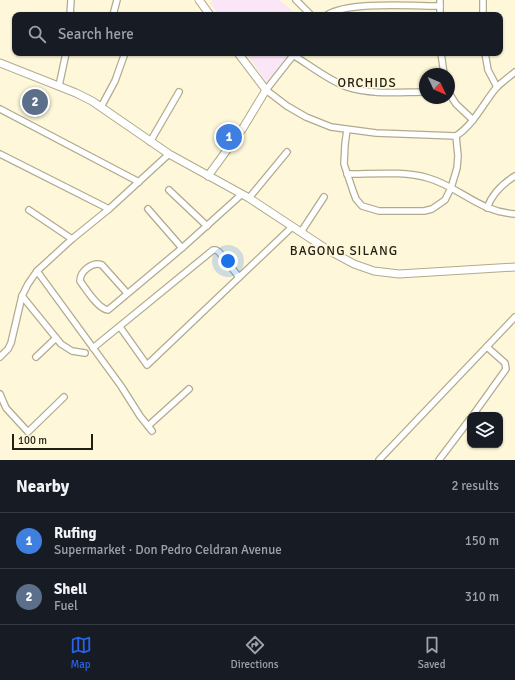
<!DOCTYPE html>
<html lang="en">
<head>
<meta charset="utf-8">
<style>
  :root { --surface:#171b24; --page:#242831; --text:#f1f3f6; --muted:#9ea1a6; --line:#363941; --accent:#2563eb }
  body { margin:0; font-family:Signika,sans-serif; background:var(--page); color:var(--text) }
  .controls { position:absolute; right:12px; bottom:12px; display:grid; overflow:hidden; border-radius:8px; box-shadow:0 1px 3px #0004 }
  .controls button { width:36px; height:36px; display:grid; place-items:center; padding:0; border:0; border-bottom:1px solid var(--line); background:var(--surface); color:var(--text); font:20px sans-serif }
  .compass { position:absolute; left:419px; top:68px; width:36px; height:36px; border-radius:50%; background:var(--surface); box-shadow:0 1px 3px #0004; rotate:134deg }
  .scale { position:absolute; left:12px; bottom:10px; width:81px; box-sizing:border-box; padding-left:4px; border:2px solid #211f14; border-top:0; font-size:11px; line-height:14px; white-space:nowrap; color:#211f14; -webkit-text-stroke:3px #fef7d9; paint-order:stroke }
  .you { position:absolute; left:228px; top:261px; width:14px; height:14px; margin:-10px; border:3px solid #fff; border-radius:50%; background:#1a73e8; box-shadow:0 0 0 6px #1a73e833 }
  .badge { display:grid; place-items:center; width:26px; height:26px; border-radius:50%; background:var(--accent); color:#fff; font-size:13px; font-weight:700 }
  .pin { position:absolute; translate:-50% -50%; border:2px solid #fff; box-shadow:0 1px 4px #0006 }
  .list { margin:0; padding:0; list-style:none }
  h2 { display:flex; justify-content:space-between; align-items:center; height:52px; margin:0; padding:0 16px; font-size:17px }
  h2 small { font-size:13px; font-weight:400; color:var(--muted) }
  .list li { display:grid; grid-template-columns:26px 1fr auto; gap:12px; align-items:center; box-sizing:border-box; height:56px; padding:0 16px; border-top:1px solid var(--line) }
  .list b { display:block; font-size:15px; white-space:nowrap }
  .list p { margin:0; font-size:13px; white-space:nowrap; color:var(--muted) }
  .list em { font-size:13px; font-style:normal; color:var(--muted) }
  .icon { flex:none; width:22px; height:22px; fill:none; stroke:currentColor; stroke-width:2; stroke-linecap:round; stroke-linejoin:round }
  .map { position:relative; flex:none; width:515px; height:460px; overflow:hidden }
  .search { position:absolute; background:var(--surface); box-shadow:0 1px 3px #0004; left:12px; right:12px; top:12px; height:44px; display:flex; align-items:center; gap:10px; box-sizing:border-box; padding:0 14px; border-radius:8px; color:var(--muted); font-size:15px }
  .sheet { height:164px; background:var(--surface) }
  nav { display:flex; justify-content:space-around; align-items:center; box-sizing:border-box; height:56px; border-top:1px solid var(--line); background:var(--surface); font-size:11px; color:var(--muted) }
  nav a { display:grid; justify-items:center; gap:2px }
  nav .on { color:var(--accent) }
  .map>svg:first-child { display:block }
</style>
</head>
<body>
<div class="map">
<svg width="515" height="460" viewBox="0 0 515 460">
  <rect width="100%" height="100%" fill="#fef7d9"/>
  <g fill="#fae6f6">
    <path d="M213 0H279L297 15H219L210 3Z"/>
    <path d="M246 53H290L267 83Z"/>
  </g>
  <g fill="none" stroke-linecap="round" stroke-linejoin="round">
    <defs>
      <g id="minor">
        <path d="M296 0 311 15"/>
        <path d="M440 0V15"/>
        <path d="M483 0V15"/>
        <path d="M70 15 71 0"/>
        <path d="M113 15 117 0"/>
        <path d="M327 15C348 1 413 6 440 6"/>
        <path d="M295 53 266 90 287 106 306 117 331 127 376 133 456 136C474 124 483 104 496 88 502 82 509 77 515 72"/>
        <path d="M441 53 444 74"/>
        <path d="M485 53 488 70 497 87"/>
        <path d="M293 55C311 66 328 80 347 87 371 95 400 92 425 92"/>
        <path d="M59 86 66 53"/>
        <path d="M449 93 456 104 473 120"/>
        <path d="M101 107 115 81 125 53"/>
        <path d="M0 109 139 182"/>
        <path d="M347 130 345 144 344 164 353 191 356 199 362 206 379 211H424L432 209 445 200 451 188 457 168 458 156 456 136"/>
        <path d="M150 142 179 92"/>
        <path d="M0 154 109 209"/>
        <path d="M347 174C372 174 405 171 428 178 460 187 479 212 515 214"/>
        <path d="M169 190 207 226"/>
        <path d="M249 198 287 152"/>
        <path d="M487 208C492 194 502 184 515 176"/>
        <path d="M148 209 182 248"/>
        <path d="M29 210 72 239"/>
        <path d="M301 232 324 197"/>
        <path d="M37 271 121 386 140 416 152 431"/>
        <path d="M127 293 102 265C93 261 80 271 80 281 86 289 98 309 108 310L182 248 242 194"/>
        <path d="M22 296 61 344 72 351 85 353"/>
        <path d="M120 327 147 365 292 227"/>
        <path d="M93 348 213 250H216L219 252 239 277"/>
        <path d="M0 357 8 349 11 343 22 296 28 284 37 271 72 239 109 209 169 154"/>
        <path d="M36 357 56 338"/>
        <path d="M0 394 6 408 28 432 64 397"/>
        <path d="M473 415 506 369 505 363 487 347"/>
        <path d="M148 426 189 389"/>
        <path d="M379 460 515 317"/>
        <path d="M439 460 470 419"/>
      </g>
      <g id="tertiary">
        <path d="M199 0 210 15"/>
        <path d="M208 176 243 128 266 90 238 53"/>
      </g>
      <path id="secondary" d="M0 63 76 93 92 101 169 154 249 198 328 250 354 264 374 271 399 274 515 267"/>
    </defs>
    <use href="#minor" stroke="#b1ab8e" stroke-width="8"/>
    <use href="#tertiary" stroke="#b1ab8e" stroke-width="9"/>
    <use href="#secondary" stroke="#b1ab8e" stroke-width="9"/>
    <use href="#minor" stroke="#fff" stroke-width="5.5"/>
    <use href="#tertiary" stroke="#fff" stroke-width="7"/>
    <use href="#secondary" stroke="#fff" stroke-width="7"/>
  </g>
  <g text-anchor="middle" stroke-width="3.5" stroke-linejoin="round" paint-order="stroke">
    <g font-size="13" letter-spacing="1" fill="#211f14" stroke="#fef7d9">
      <text x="367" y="87">ORCHIDS</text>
      <text x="344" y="255">BAGONG SILANG</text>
    </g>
  </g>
</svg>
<div class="controls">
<button><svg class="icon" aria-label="layers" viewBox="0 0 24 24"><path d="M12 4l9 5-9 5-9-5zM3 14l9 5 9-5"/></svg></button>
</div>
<svg class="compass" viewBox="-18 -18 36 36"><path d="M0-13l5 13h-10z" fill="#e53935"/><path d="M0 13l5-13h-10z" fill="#9ea1a6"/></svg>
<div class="scale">100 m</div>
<div class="you"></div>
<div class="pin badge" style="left:229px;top:137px;background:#3f7fe0">1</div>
<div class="pin badge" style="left:35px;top:102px;background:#5c6f8a">2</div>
<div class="search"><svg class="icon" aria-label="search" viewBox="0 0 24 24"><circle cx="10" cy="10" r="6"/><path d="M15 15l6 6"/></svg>Search here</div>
</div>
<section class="sheet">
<h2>Nearby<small>2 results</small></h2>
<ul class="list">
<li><span class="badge" style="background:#3f7fe0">1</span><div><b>Rufing</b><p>Supermarket · Don Pedro Celdran Avenue</p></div><em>150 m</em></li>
<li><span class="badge" style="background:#5c6f8a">2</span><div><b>Shell</b><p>Fuel</p></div><em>310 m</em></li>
</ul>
</section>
<nav>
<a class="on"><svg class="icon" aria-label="map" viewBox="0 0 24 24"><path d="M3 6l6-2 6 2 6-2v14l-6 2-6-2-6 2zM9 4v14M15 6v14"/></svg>Map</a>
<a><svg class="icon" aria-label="directions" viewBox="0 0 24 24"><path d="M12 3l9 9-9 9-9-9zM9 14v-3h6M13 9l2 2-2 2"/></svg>Directions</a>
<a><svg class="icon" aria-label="saved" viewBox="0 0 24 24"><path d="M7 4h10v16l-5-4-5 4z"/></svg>Saved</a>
</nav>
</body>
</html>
